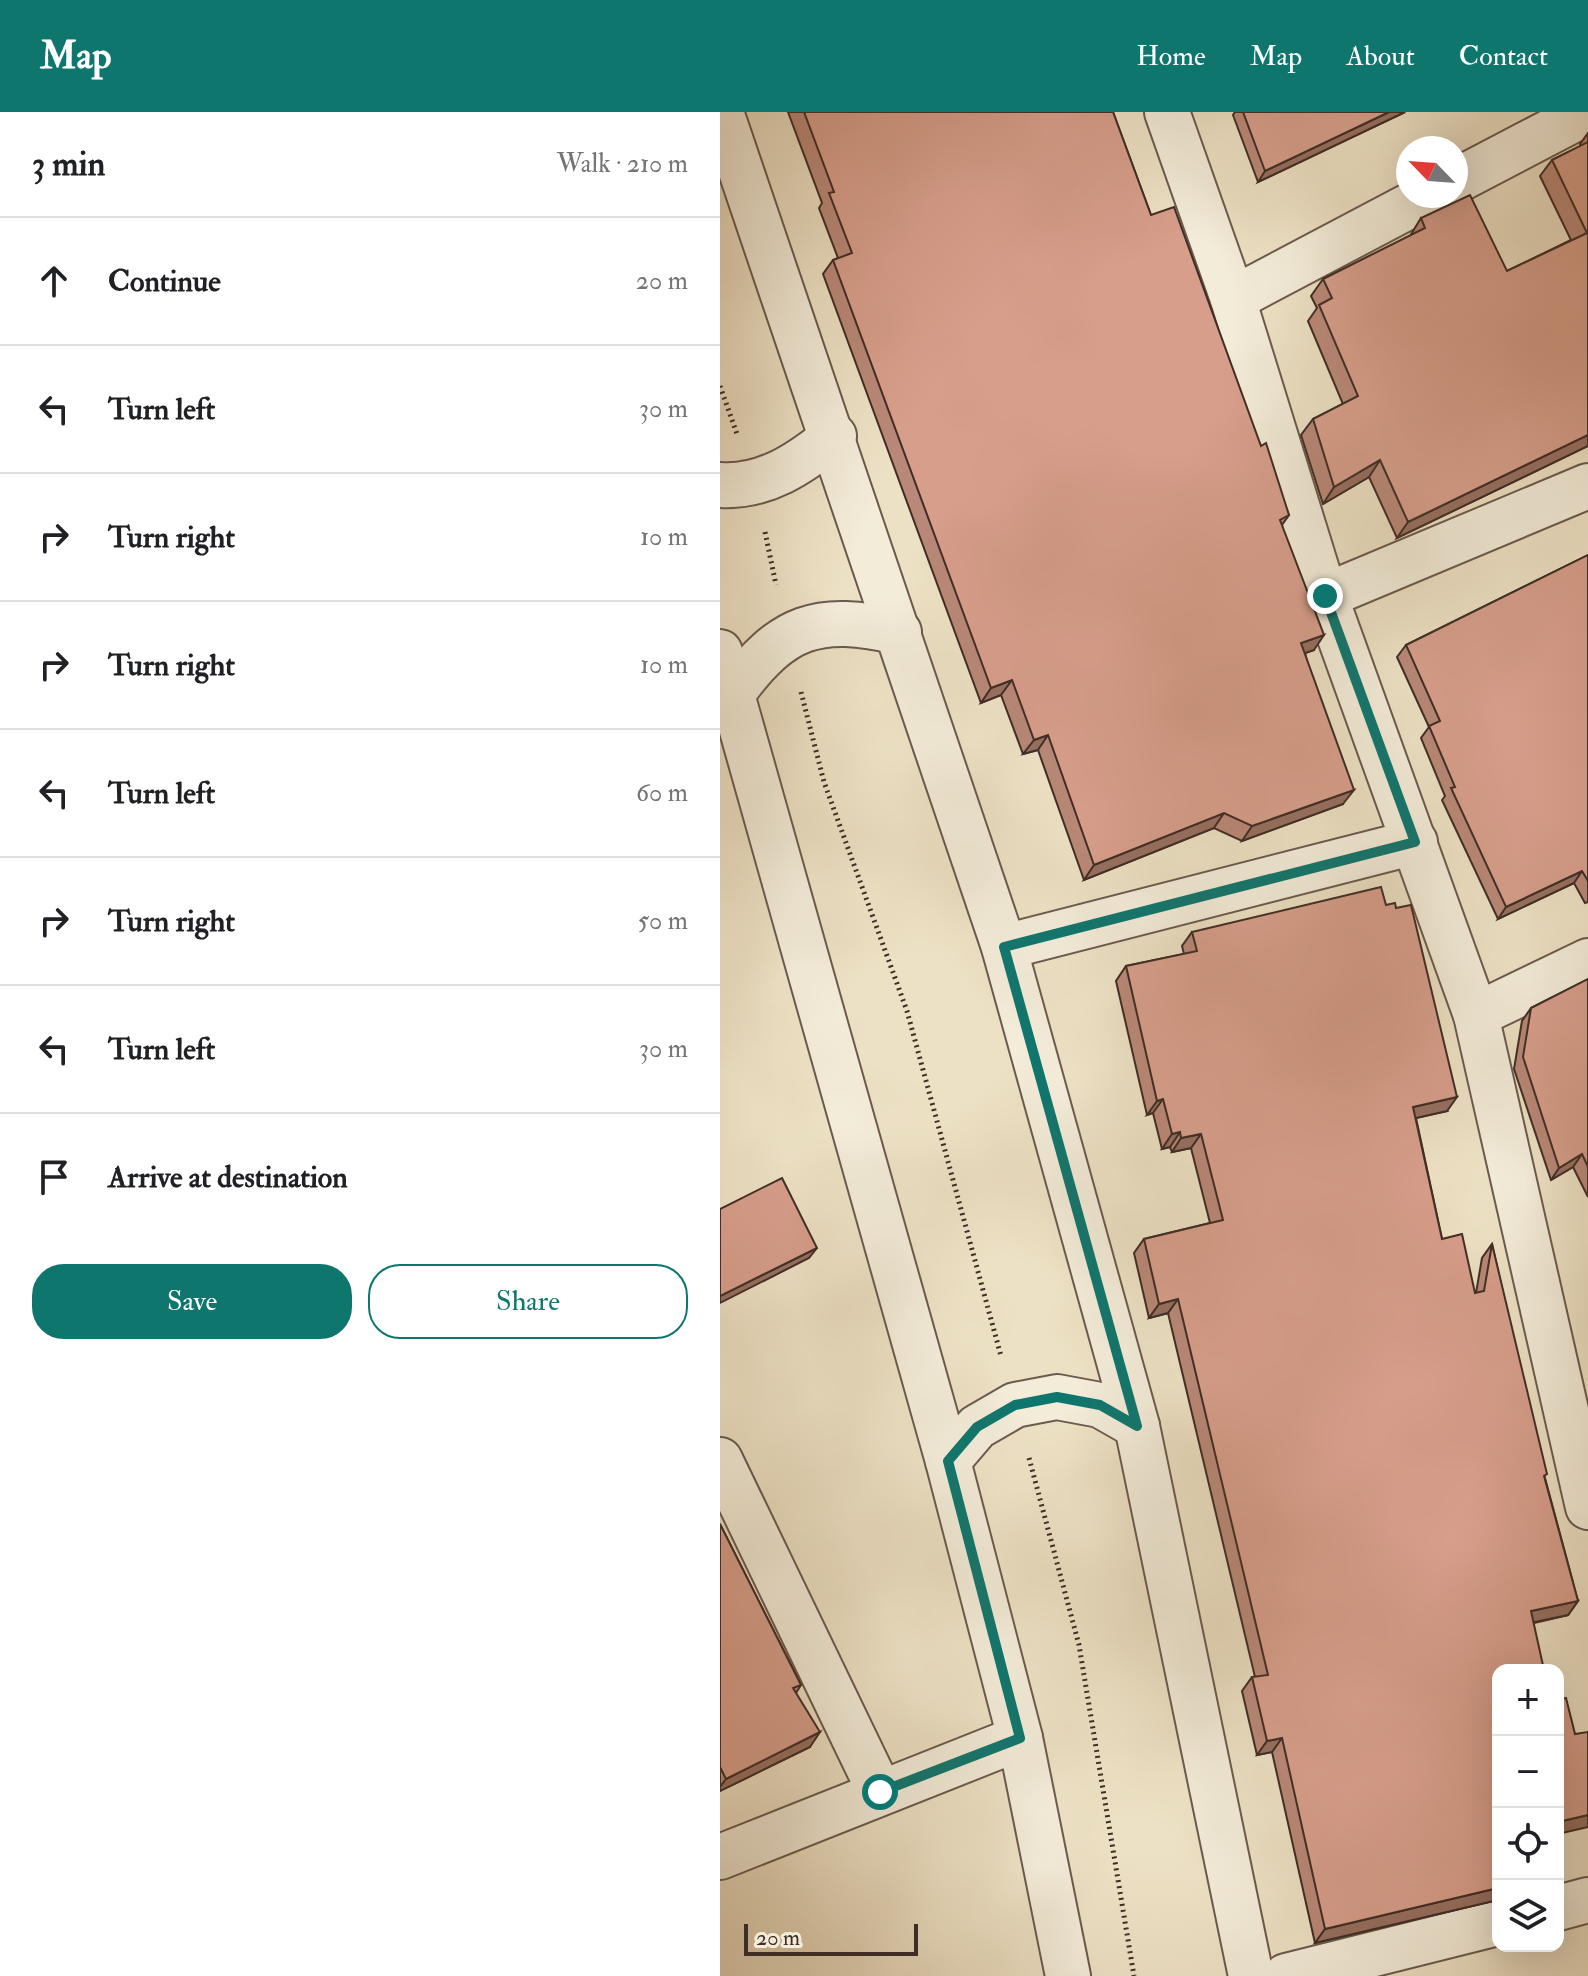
<!DOCTYPE html>
<html lang="en">
<head>
<meta charset="utf-8">
<style>
  :root { --surface:#fff; --page:#f2f2f2; --text:#202124; --muted:#757577; --line:#e0e0e0; --accent:#0f766e }
  body { margin:0; font-family:"IM FELL Double Pica",serif; background:var(--page); color:var(--text) }
  .controls { position:absolute; right:24px; bottom:24px; display:grid; overflow:hidden; border-radius:16px; box-shadow:0 8px 32px #0002 }
  .controls button { width:72px; height:72px; display:grid; place-items:center; padding:0; border:0; border-bottom:2px solid var(--line); background:var(--surface); color:var(--text); font:40px sans-serif }
  .compass { position:absolute; left:676px; top:24px; width:72px; height:72px; border-radius:50%; background:var(--surface); box-shadow:0 8px 32px #0002; rotate:295deg }
  .scale { position:absolute; left:24px; bottom:20px; width:174px; box-sizing:border-box; padding-left:8px; border:4px solid #402d26; border-top:0; font-size:22px; line-height:28px; white-space:nowrap; color:#402d26; -webkit-text-stroke:6px #f3ecd9; paint-order:stroke }
  .stop { position:absolute; width:24px; height:24px; margin:-18px; border:6px solid #0f766e; border-radius:50%; background:#fff }
  .stop.end { background:#0f766e; border-color:#fff; box-shadow:0 2px 8px #0008 }
  .list { margin:0; padding:0; list-style:none }
  h2 { display:flex; justify-content:space-between; align-items:center; height:104px; margin:0; padding:0 32px; font-size:34px }
  h2 small { font-size:26px; font-weight:400; color:var(--muted) }
  .list li { display:grid; grid-template-columns:52px 1fr auto; gap:24px; align-items:center; box-sizing:border-box; height:128px; padding:0 32px; border-top:2px solid var(--line) }
  .list b { display:block; font-size:30px; white-space:nowrap }
  .list em { font-size:26px; font-style:normal; color:var(--muted) }
  .actions { display:flex; gap:16px; padding:24px 32px }
  .actions a { flex:1; padding:18px 0; border:2px solid var(--accent); border-radius:32px; text-align:center; font-size:28px; color:var(--accent) }
  .actions .main { background:var(--accent); color:#fff }
  .icon { flex:none; width:44px; height:44px; fill:none; stroke:currentColor; stroke-width:2; stroke-linecap:round; stroke-linejoin:round }
  .map { position:relative; flex:none; width:868px; height:1864px; overflow:hidden }
  header { display:flex; align-items:center; gap:48px; box-sizing:border-box; height:112px; padding:0 40px; background:var(--accent); color:#fff }
  header strong { font-size:38px }
  nav { display:flex; gap:44px; margin-inline-start:auto; font-size:28px }
  main { display:flex }
  aside { flex:1; background:var(--surface) }
  .map>svg:first-child { display:block }
</style>
</head>
<body>
<header>
<strong>Map</strong>
<nav><a>Home</a><a>Map</a><a>About</a><a>Contact</a></nav>
</header>
<main>
<aside>
<h2>3 min<small>Walk · 210 m</small></h2>
<ul class="list">
<li><svg class="icon" aria-label="ahead" viewBox="0 0 24 24"><path d="M12 20V5M6 11l6-6 6 6"/></svg><div><b>Continue</b></div><em>20 m</em></li>
<li><svg class="icon" aria-label="left" viewBox="0 0 24 24"><path d="M17 20v-9H6M10 6l-5 5 5 5"/></svg><div><b>Turn left</b></div><em>30 m</em></li>
<li><svg class="icon" aria-label="right" viewBox="0 0 24 24"><path d="M7 20v-9h11M14 6l5 5-5 5"/></svg><div><b>Turn right</b></div><em>10 m</em></li>
<li><svg class="icon" aria-label="right" viewBox="0 0 24 24"><path d="M7 20v-9h11M14 6l5 5-5 5"/></svg><div><b>Turn right</b></div><em>10 m</em></li>
<li><svg class="icon" aria-label="left" viewBox="0 0 24 24"><path d="M17 20v-9H6M10 6l-5 5 5 5"/></svg><div><b>Turn left</b></div><em>60 m</em></li>
<li><svg class="icon" aria-label="right" viewBox="0 0 24 24"><path d="M7 20v-9h11M14 6l5 5-5 5"/></svg><div><b>Turn right</b></div><em>50 m</em></li>
<li><svg class="icon" aria-label="left" viewBox="0 0 24 24"><path d="M17 20v-9H6M10 6l-5 5 5 5"/></svg><div><b>Turn left</b></div><em>30 m</em></li>
<li><svg class="icon" aria-label="arrive" viewBox="0 0 24 24"><path d="M6 21V4h12l-3 4 3 4H6"/></svg><div><b>Arrive at destination</b></div></li>
</ul>
<div class="actions"><a class="main">Save</a><a>Share</a></div>
</aside>
<div class="map">
<svg width="868" height="1864" viewBox="0 0 868 1864">
  <rect width="100%" height="100%" fill="#ede1c5"/>
  <filter id="stains"><feTurbulence type="fractalNoise" baseFrequency=".0025" numOctaves="4"/><feColorMatrix values="0 0 0 0 .2 0 0 0 0 .09 0 0 0 0 .02 0 0 0 .5 -.17"/></filter>
  <radialGradient id="worn" r=".72"><stop offset=".6" stop-color="#630" stop-opacity="0"/><stop offset="1" stop-color="#630" stop-opacity=".3"/></radialGradient>
  <g fill="none" stroke-linecap="round" stroke-linejoin="round">
    <defs>
      <g id="minor">
        <path d="M447 0 513 187 605 484 756 903 868 1395"/>
        <path d="M736 69 868 0"/>
        <path d="M513 187 708 84"/>
        <path d="M605 484 868 374"/>
        <path d="M284 835 695 730"/>
        <path d="M756 903 868 849"/>
        <path d="M0 1348 160 1680"/>
        <path d="M0 1745 300 1626"/>
        <path d="M838 1796 868 1788"/>
        <path d="M566 1864 778 1811"/>
      </g>
      <g id="tertiary">
        <path d="M1 0 284 835 417 1314 531 1864"/>
        <path d="M0 373C45 376 81 351 114 324"/>
        <path d="M0 540 228 1349 300 1626 348 1864"/>
        <path d="M13 581C62 513 98 501 179 520"/>
        <path d="M228 1349 257 1315 295 1293 337 1285 380 1293 417 1314"/>
      </g>
    </defs>
    <use href="#minor" stroke="#6b5a4e" stroke-width="48"/>
    <use href="#tertiary" stroke="#6b5a4e" stroke-width="48"/>
    <g stroke="#402d26" stroke-width="5" stroke-dasharray="2 4" stroke-linecap="butt">
      <path d="M0 274 17 322"/>
      <path d="M45 420 56 473"/>
      <path d="M81 580 104 670 187 899 281 1244"/>
      <path d="M309 1346 359 1533 414 1864"/>
    </g>
    <use href="#minor" stroke="#f3ecd9" stroke-width="44"/>
    <use href="#tertiary" stroke="#f3ecd9" stroke-width="44"/>
  </g>
  <g fill="#b98878" stroke="#402d26" stroke-width="2">
    <path d="M68 0H393L431 103 541 334 569 403 562 413 594 538 585 541 623 692 522 729 494 716 364 768 318 638 303 642 281 583 261 591 103 162 113 148 118 146 99 96 102 91Z"/>
    <path d="M515 0H685L538 70 513 3Z"/>
    <path d="M868 21V334L677 426 649 365 603 392 581 323 593 307 623 292 588 209 597 196 591 184 603 167 690 124 701 106 787 159 851 128 820 64 832 48 861 34 860 32Z"/>
    <path d="M868 443V790L865 791 854 771 778 807 722 688 725 684 701 626 709 615 677 545 686 533Z"/>
    <path d="M472 820 727 999 696 1006 722 1127 756 1181 762 1146 772 1132 825 1366 858 1489 848 1503 814 1511 778 1558V1788L595 1831 552 1640 537 1643 522 1579 532 1565H535L448 1201 429 1206 414 1141 424 1127 490 1111 471 1036 452 1040 450 1035 442 1037 433 1001 427 1003 396 869 406 854 464 842 462 834Z"/>
    <path d="M868 867V1085L853 1055 831 1068 794 957 802 909 811 896Z"/>
    <path d="M0 1412 81 1573 76 1581 90 1635 0 1679Z"/>
  </g>
  <g fill="#966f61" stroke="#402d26" stroke-width="2">
    <path d="M669 0H685L538 70 545 59Z"/>
    <path d="M868 323V334L677 426 688 410Z"/>
    <path d="M660 348 649 365 603 392 614 375Z"/>
    <path d="M604 523 594 538 571 546 581 531Z"/>
    <path d="M292 568 281 583 261 591 271 576Z"/>
    <path d="M328 623 318 638 303 642 314 628Z"/>
    <path d="M634 678 623 692 522 729 532 714Z"/>
    <path d="M504 701 494 716 364 768 374 753Z"/>
    <path d="M862 759 854 771 778 807 786 795Z"/>
    <path d="M737 985 727 999 683 1009 693 995Z"/>
    <path d="M443 987 433 1001 427 1003 437 989Z"/>
    <path d="M460 1020 450 1035 442 1037 452 1022Z"/>
    <path d="M481 1022 471 1036 452 1040 461 1026Z"/>
    <path d="M862 1042 853 1055 831 1068 839 1056Z"/>
    <path d="M97 1136 89 1146 0 1191V1184Z"/>
    <path d="M458 1187 448 1201 429 1206 439 1192Z"/>
    <path d="M858 1489 848 1503 801 1513 811 1499Z"/>
    <path d="M100 1620 90 1635 0 1679V1675L6 1667Z"/>
    <path d="M562 1626 552 1640 537 1643 547 1629Z"/>
    <path d="M868 1703V1715L838 1722V1710Z"/>
    <path d="M778 1776V1788L595 1831 605 1817Z"/>
  </g>
  <g fill="#d79e8b" stroke="#402d26" stroke-width="2">
    <path d="M84 0H393L431 103 454 95 541 334 546 331 569 403 560 408 604 523 581 531 634 678 532 714 504 701 374 753 328 623 314 628 292 568 271 576 113 148 132 141 109 81 114 80Z"/>
    <path d="M523 0H669L545 59Z"/>
    <path d="M868 30V323L688 410 660 348 614 375 593 307 638 284 599 193 612 186 603 167 705 116 701 106 750 83 787 159 867 121 832 48Z"/>
    <path d="M868 443V769L862 759 786 795 731 676 735 675 709 614 720 609 686 533Z"/>
    <path d="M661 775 666 793 675 791 676 796 691 793 737 985 693 995 722 1127 742 1122 755 1181 764 1179 772 1132 827 1362 824 1364 858 1489 811 1499 824 1558H778V1776L605 1817 562 1626 547 1629 532 1565 548 1563 458 1187 439 1192 424 1127 503 1108 481 1022 461 1026 460 1020 452 1022 443 987 437 989 406 854 477 839 472 820Z"/>
    <path d="M868 867V1055L862 1042 839 1056 803 945 811 896Z"/>
    <path d="M62 1066 97 1136 0 1184V1097Z"/>
    <path d="M0 1412 81 1573 73 1576 100 1620 6 1667 0 1655Z"/>
    <path d="M846 1586 855 1622 868 1620V1703L838 1710V1588Z"/>
  </g>
  <g fill="none" stroke-linecap="round" stroke-linejoin="round">
    <path stroke="#0f766e" stroke-width="10" d="M160 1680 300 1626 228 1349 257 1315 295 1293 337 1285 380 1293 417 1314 284 835 695 730 605 484"/>
  </g>
  <rect width="100%" height="100%" filter="url(#stains)"/>
  <rect width="100%" height="100%" fill="url(#worn)"/>
</svg>
<div class="controls">
<button>+</button>
<button>−</button>
<button><svg class="icon" aria-label="locate" viewBox="0 0 24 24"><circle cx="12" cy="12" r="6"/><path d="M12 2v4M12 18v4M2 12h4M18 12h4"/></svg></button>
<button><svg class="icon" aria-label="layers" viewBox="0 0 24 24"><path d="M12 4l9 5-9 5-9-5zM3 14l9 5 9-5"/></svg></button>
</div>
<svg class="compass" viewBox="-18 -18 36 36"><path d="M0-13l5 13h-10z" fill="#e53935"/><path d="M0 13l5-13h-10z" fill="#757577"/></svg>
<div class="scale">20 m</div>
<div class="stop" style="left:160px;top:1680px"></div>
<div class="stop end" style="left:605px;top:484px"></div>
</div>
</main>
</body>
</html>
